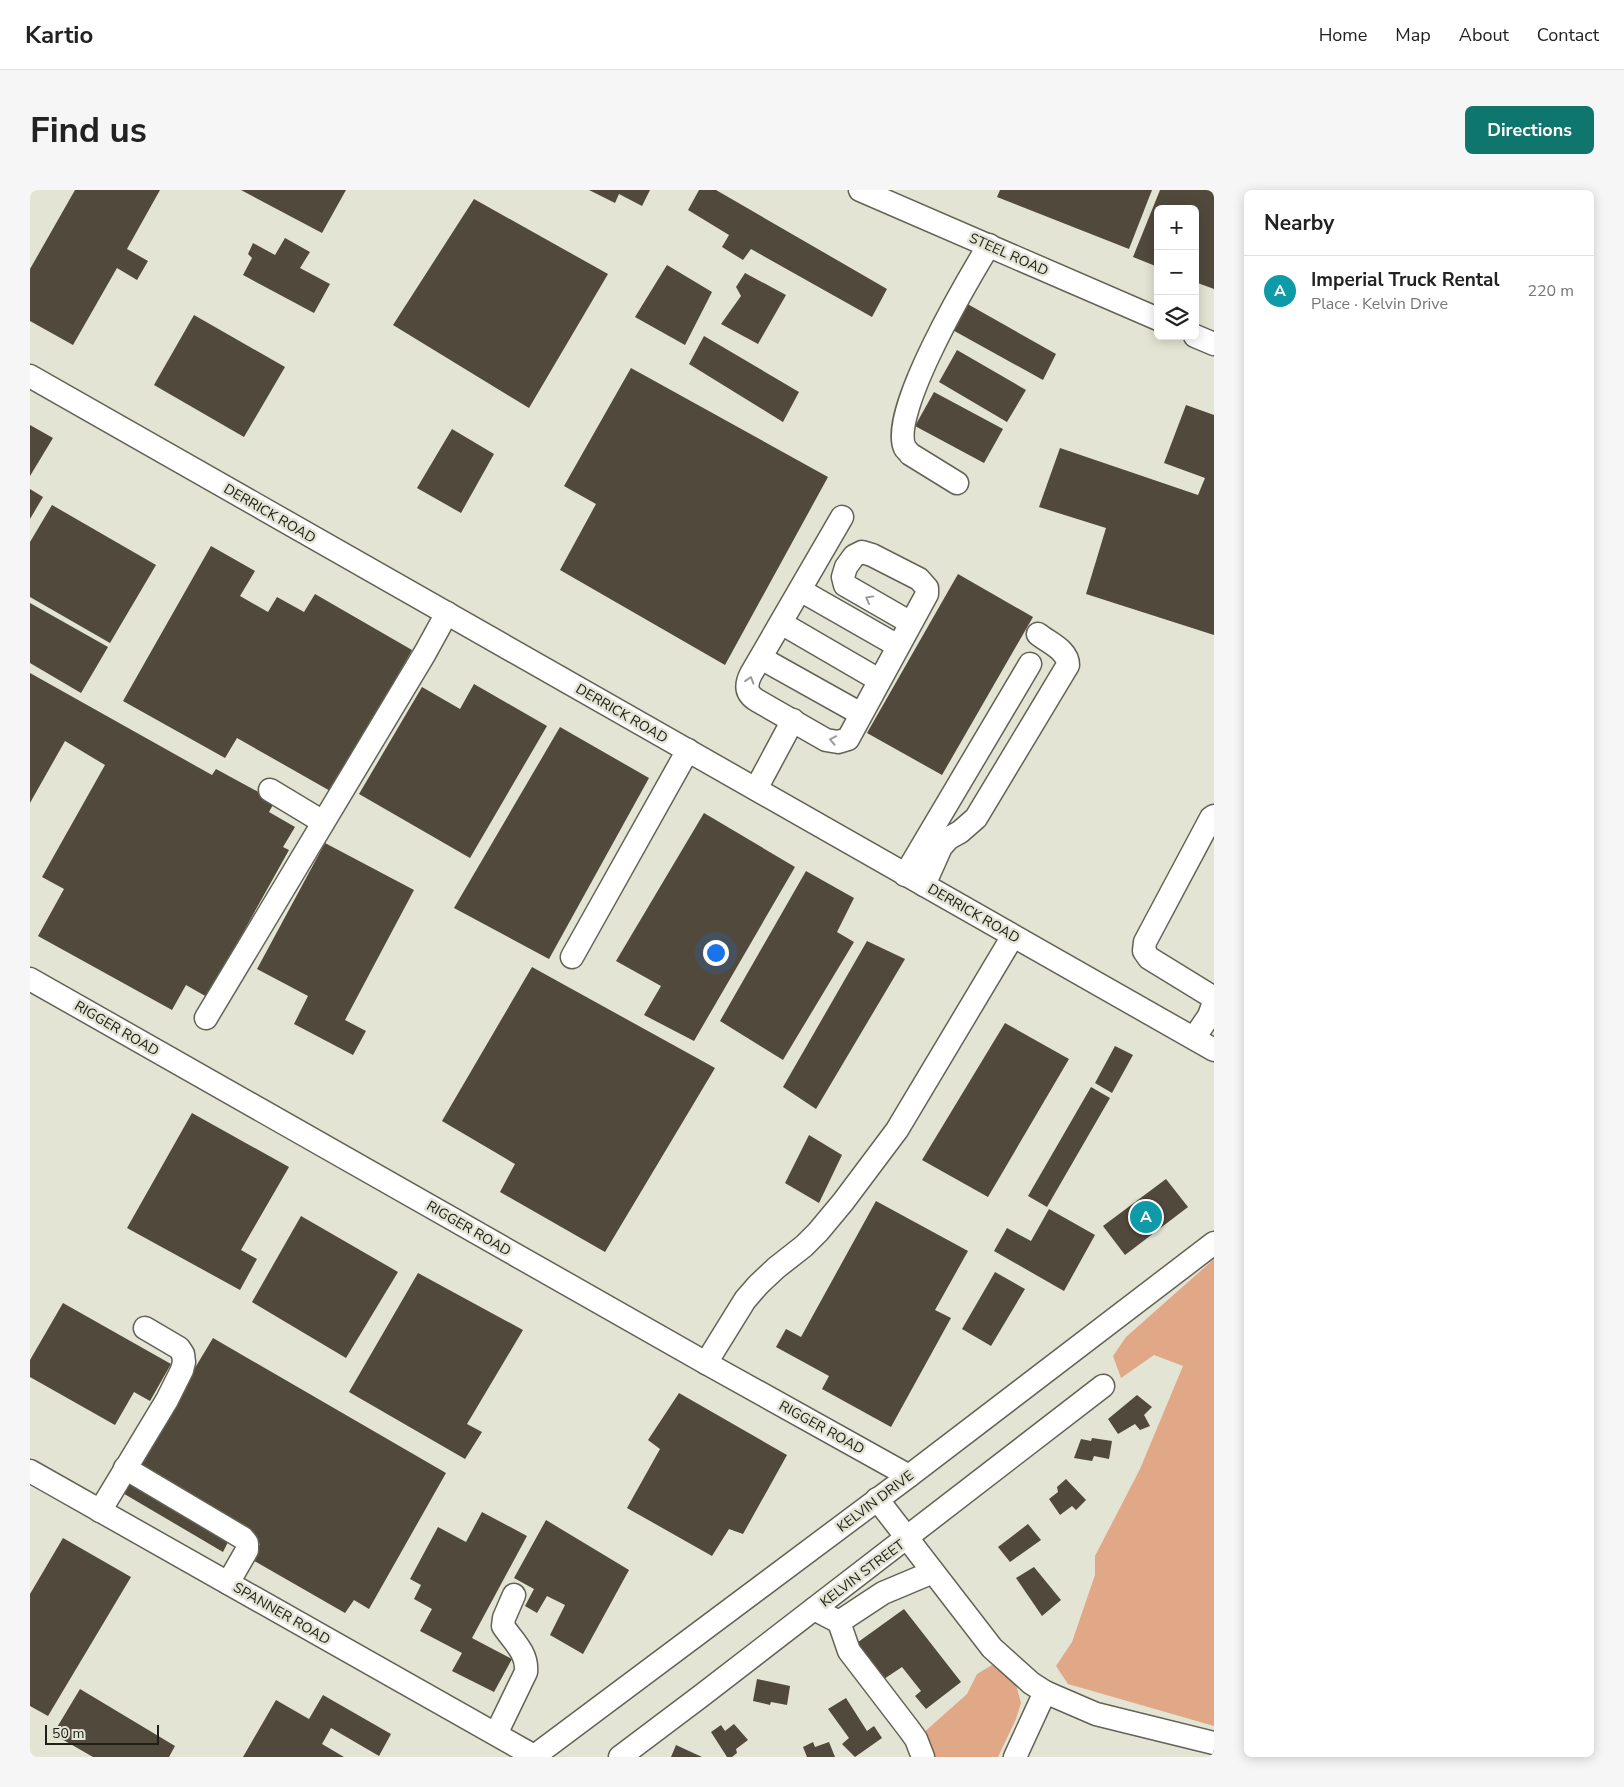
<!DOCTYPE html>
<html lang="en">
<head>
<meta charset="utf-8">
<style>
  :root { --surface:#fff; --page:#f6f6f6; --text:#222; --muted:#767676; --line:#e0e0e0; --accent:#0f766e }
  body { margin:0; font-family:"Nunito Sans",sans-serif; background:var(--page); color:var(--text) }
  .controls { position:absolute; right:15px; top:15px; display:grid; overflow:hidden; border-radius:8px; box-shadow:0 2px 12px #0003 }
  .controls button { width:45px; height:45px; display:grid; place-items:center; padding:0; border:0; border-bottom:1px solid var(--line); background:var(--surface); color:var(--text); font:25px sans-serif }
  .scale { position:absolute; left:15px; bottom:12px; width:114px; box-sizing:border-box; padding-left:5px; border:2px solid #20201a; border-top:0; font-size:14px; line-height:18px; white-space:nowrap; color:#20201a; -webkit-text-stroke:4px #e3e4d3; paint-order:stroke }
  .you { position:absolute; left:685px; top:762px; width:18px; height:18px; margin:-12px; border:4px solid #fff; border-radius:50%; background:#1a73e8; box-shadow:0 0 0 8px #1a73e833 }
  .badge { display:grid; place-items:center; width:32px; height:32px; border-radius:50%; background:var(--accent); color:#fff; font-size:16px; font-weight:700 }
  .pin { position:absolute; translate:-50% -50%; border:2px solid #fff; box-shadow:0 1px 5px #0006 }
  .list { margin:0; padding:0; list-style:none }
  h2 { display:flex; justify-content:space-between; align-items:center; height:65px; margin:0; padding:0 20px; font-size:21px }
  h2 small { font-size:16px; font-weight:400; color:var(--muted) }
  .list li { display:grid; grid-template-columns:32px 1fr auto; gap:15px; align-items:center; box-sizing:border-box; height:70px; padding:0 20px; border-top:1px solid var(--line) }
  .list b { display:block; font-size:19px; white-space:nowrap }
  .list p { margin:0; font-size:16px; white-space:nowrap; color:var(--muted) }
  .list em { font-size:16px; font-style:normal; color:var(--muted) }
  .icon { flex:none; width:28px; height:28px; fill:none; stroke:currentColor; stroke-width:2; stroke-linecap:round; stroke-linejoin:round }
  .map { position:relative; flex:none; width:1184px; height:1567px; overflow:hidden; border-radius:8px }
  header { display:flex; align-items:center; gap:30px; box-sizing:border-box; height:70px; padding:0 25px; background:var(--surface); border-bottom:1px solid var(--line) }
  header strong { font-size:24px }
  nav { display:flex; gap:28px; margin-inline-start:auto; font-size:18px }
  .intro { display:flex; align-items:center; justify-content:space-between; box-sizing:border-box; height:120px; padding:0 30px }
  h1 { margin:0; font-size:35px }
  .button { padding:12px 22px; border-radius:8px; background:var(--accent); color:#fff; font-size:18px; font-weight:700 }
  main { display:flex; gap:30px; padding:0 30px }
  aside { flex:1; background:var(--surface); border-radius:8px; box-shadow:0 2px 12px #0003 }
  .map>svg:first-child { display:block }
</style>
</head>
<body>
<header>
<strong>Kartio</strong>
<nav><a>Home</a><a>Map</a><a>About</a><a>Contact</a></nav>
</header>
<div class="intro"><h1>Find us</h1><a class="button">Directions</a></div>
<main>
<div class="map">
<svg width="1184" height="1567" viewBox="0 0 1184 1567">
  <rect width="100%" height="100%" fill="#e3e4d3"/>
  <g fill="#e1a887">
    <path d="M1184 1069V1536L1038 1494 1026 1476 1042 1452 1065 1385V1366L1110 1279 1153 1176 1124 1165 1091 1188 1083 1166 1096 1147Z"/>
    <path d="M962 1475 979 1484 987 1498 991 1513 986 1529 968 1567H906L891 1554V1545L937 1504 947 1484Z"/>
  </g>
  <g fill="#51493c">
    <path d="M45 0H130L97 59 118 71 107 90 87 78 43 155 0 131V79Z"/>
    <path d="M211 0H316L292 43Z"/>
    <path d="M559 0H620L612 16 589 4 585 13Z"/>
    <path d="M669 0H686L857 99 842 127 721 59 713 70 692 57 699 45 658 20Z"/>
    <path d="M970 0H1122L1099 59 967 7Z"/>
    <path d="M1130 0H1184V99L1165 92V19H1128V77L1103 67Z"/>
    <path d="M444 9 578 84 499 218 363 135Z"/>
    <path d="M255 48 280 62 270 78 300 94 284 123 213 85 222 68 218 64 223 53 245 65Z"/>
    <path d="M637 75 682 102 655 155 605 127Z"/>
    <path d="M715 83 756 105 728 154 691 134 711 106 706 97Z"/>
    <path d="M934 112 1026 164 1013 190 919 138Z"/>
    <path d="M164 125 255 177 214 247 124 195Z"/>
    <path d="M674 146 769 202 753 232 659 174Z"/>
    <path d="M927 160 996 200 977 232 909 192Z"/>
    <path d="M601 178 798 287 695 475 530 380 566 314 534 296Z"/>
    <path d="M904 202 973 239 954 273 885 236Z"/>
    <path d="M1156 215 1184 225V445L1056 404 1076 338 1009 317 1030 258 1168 305 1175 288 1134 273Z"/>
    <path d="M0 235 23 248 0 286Z"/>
    <path d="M422 239 464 264 431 323 387 298Z"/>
    <path d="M0 299 13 307 0 329Z"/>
    <path d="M22 315 126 375 80 453 0 407V352Z"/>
    <path d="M181 356 225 381 210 406 238 422 247 407 274 422 285 404 382 460 302 602 207 548 195 568 93 511Z"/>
    <path d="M928 384 1003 427 912 585 837 543Z"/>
    <path d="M0 413 78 457 51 503 0 473Z"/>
    <path d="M0 483 182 585 186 579 245 611 239 622 265 637 253 657 259 660 177 807 156 795 142 820 8 746 34 699 12 687 75 575 35 551 0 613Z"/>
    <path d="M444 494 517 536 440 668 329 604 392 497 430 519Z"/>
    <path d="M530 537 619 588 519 769 424 718Z"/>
    <path d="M674 623 765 677 664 851 614 825 631 796 586 771Z"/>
    <path d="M295 653 384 700 315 830 336 841 323 865 264 834 278 806 227 779Z"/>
    <path d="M776 681 824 708 807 742 824 752 753 870 690 831Z"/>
    <path d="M837 751 875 769 786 919 753 897Z"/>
    <path d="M502 777 685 878 575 1062 470 1002 485 974 412 931Z"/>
    <path d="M975 833 1039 869 958 1007 892 970Z"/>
    <path d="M1085 856 1103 865 1082 903 1065 893Z"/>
    <path d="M1061 897 1080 908 1017 1017 998 1006Z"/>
    <path d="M162 923 259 977 211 1060 227 1069 210 1100 97 1038Z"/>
    <path d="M779 945 812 965 789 1013 755 993Z"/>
    <path d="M1136 989 1158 1017 1095 1065 1073 1036Z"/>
    <path d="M846 1011 938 1061 905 1120 921 1128 861 1237 792 1199 799 1186 746 1157 756 1139 771 1147Z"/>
    <path d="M1019 1019 1065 1045 1034 1101 964 1061 977 1038 1001 1051Z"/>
    <path d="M271 1026 368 1082 316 1168 222 1112Z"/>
    <path d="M965 1082 995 1099 961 1156 932 1139Z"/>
    <path d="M388 1083 493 1140 437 1234 452 1242 435 1269 319 1202Z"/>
    <path d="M33 1113 141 1174 120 1211 104 1202 85 1235 0 1187V1170Z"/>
    <path d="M183 1148 416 1283 339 1419 324 1410 315 1423 221 1369 230 1354 104 1279Z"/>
    <path d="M649 1203 757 1265 713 1344 699 1339 682 1366 597 1318 630 1259 618 1250Z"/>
    <path d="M1107 1205 1122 1217 1114 1225 1120 1236 1110 1240 1105 1234 1088 1244 1078 1229Z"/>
    <path d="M1062 1248 1082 1251 1079 1269 1064 1266 1062 1271 1044 1268 1051 1249 1061 1251Z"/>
    <path d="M100 1287 201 1346 193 1362 91 1302Z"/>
    <path d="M1036 1289 1056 1310 1046 1320 1042 1316 1030 1325 1019 1309 1028 1302 1027 1297Z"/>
    <path d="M452 1322 497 1346 442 1448 482 1469 464 1502 422 1481 432 1463 390 1441 402 1419 384 1409 391 1395 380 1389 408 1337 436 1352Z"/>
    <path d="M516 1330 599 1380 553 1464 520 1445 535 1415 517 1406 507 1423 495 1416 504 1399 484 1388Z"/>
    <path d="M998 1334 1011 1350 980 1372 968 1357Z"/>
    <path d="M33 1348 101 1387 18 1526 0 1516V1404Z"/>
    <path d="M1004 1377 1031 1410 1012 1426 986 1388Z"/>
    <path d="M874 1419 931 1492 896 1519 885 1506 891 1501 872 1477 851 1491 824 1455Z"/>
    <path d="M727 1489 760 1496 757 1515 741 1512 740 1515 723 1511Z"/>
    <path d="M50 1499 145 1556 139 1567H63L23 1544Z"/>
    <path d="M293 1505 361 1544 349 1566 301 1538 292 1554 314 1567H213L246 1510 279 1529Z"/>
    <path d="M816 1508 837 1541 844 1536 852 1548 825 1567 812 1554 819 1548 798 1519Z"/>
    <path d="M704 1534 718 1550 706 1559 707 1563 702 1567H697L681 1542 691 1535 695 1541Z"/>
    <path d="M783 1552 785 1557 799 1552 805 1567H777L773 1557Z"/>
    <path d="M646 1555 672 1567H641Z"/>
  </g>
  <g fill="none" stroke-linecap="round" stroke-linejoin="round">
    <defs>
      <g id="minor">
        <path d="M830 0 1128 129"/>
        <path d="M1165 146 1184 154"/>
        <path d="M0 186 1184 860"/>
        <path d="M927 293 880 264C879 262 876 260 875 258 858 224 939 88 959 55"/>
        <path d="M812 327 721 484C715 496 716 504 728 511L796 550 808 552 818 549 897 404V398L889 389 842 365 832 362 824 366 816 377 813 387 815 395 881 433"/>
        <path d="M770 400 868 456"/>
        <path d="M751 433 849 490"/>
        <path d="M731 468 831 524"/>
        <path d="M726 599 763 530"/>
        <path d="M240 600 293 632"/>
        <path d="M1184 626 1181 628 1115 752 1114 761 1119 768 1181 806 1184 811"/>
        <path d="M875 685 1000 474"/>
        <path d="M894 695 911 657 919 648 930 642 946 628 1038 475C1038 460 1019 453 1008 444"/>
        <path d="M542 767 658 560"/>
        <path d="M0 789 676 1173 879 1286"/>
        <path d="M176 828 395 463 417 423"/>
        <path d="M1164 848 1179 826 1184 812"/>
        <path d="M676 1173 715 1110 728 1095 746 1078 774 1056 788 1042 813 1012 867 940 983 746"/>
        <path d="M95 1278 213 1348 217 1353V1360L198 1393"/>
        <path d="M0 1281 504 1566"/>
        <path d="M847 1309 962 1458 1001 1493 1015 1502 1066 1524 1184 1553"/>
        <path d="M70 1321 137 1210 152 1180 154 1172 153 1164 149 1158 115 1138"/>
        <path d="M784 1419 809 1432 819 1461 878 1538 886 1549 893 1567"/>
        <path d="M809 1432 853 1403 903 1382"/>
        <path d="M466 1544 496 1482C498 1463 483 1451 473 1436L474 1428 484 1405"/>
        <path d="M503 1567 879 1286 1184 1053"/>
        <path d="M590 1567 671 1506 1073 1196"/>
        <path d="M985 1567 1015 1502"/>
      </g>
    </defs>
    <use href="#minor" stroke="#626354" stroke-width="25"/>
    <use href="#minor" stroke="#fff" stroke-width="22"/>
  </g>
  <defs><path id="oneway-chevron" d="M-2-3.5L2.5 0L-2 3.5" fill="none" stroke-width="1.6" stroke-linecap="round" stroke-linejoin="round" transform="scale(1.25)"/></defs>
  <g stroke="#9b9b98">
    <use href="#oneway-chevron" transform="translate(839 409) rotate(-151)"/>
    <use href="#oneway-chevron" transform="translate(720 490) rotate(-73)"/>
    <use href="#oneway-chevron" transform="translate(803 550) rotate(-169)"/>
  </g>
  <g text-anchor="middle" stroke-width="5" stroke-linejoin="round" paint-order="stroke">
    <g font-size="14" fill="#20201a" stroke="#e3e4d3">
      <text transform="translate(979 64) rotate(24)" y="5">STEEL ROAD</text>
      <text transform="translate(240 323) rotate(30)" y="5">DERRICK ROAD</text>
      <text transform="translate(592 523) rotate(30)" y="5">DERRICK ROAD</text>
      <text transform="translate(944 723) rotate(30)" y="5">DERRICK ROAD</text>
      <text transform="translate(87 838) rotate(30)" y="5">RIGGER ROAD</text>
      <text transform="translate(439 1038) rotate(30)" y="5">RIGGER ROAD</text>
      <text transform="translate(792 1237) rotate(29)" y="5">RIGGER ROAD</text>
      <text transform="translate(845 1311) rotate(-37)" y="5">KELVIN DRIVE</text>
      <text transform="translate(832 1383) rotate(-37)" y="5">KELVIN STREET</text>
      <text transform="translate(252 1423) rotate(30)" y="5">SPANNER ROAD</text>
    </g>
  </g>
</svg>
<div class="controls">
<button>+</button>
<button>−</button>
<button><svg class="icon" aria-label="layers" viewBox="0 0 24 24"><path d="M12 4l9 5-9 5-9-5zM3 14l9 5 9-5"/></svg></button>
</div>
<div class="scale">50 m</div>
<div class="you"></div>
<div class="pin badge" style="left:1116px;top:1027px;background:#0f9aa8">A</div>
</div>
<aside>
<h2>Nearby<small></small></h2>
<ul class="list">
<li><span class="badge" style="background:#0f9aa8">A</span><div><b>Imperial Truck Rental</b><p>Place · Kelvin Drive</p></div><em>220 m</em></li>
</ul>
</aside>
</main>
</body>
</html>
